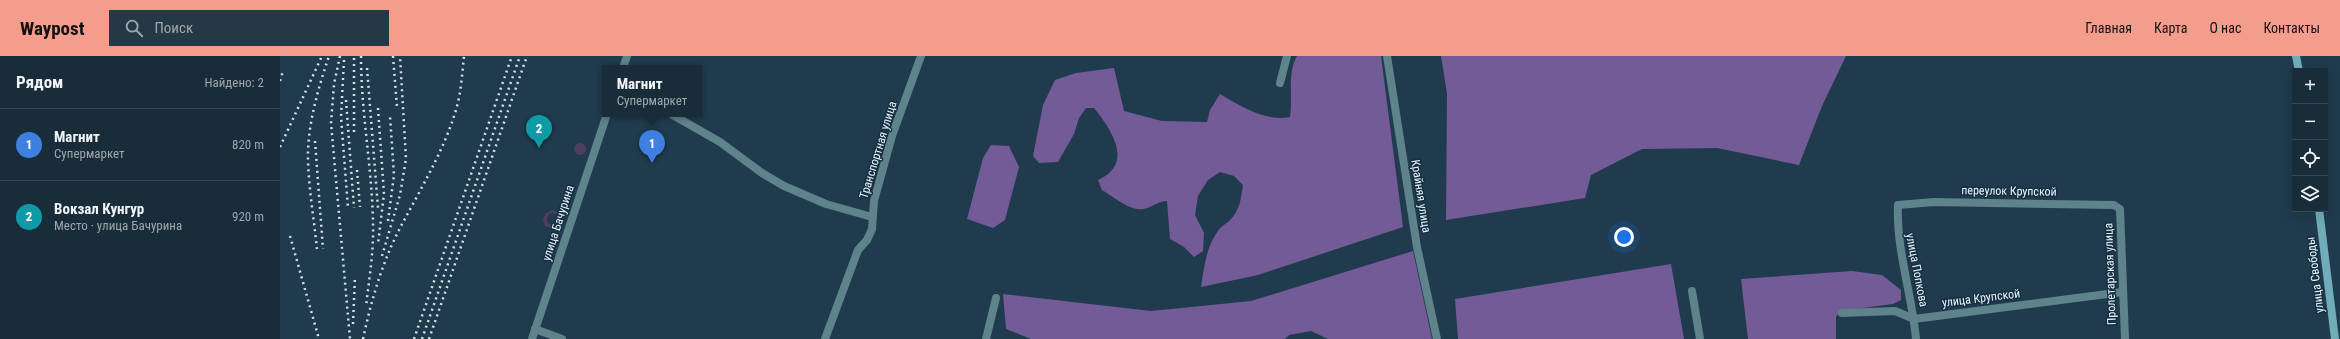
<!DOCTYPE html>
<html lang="ru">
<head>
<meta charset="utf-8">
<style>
  :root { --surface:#182c3a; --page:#253845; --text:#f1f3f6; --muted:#9fa7af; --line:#364854; --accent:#f49d8c }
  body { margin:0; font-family:"Roboto Condensed",sans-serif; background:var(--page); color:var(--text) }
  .controls { position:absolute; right:12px; top:12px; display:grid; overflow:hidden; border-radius:0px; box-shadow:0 4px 16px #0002 }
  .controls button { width:36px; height:36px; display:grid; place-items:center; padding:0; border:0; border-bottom:1px solid var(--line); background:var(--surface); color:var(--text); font:20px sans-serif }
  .you { position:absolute; left:1344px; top:181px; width:14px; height:14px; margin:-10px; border:3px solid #fff; border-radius:50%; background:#1a73e8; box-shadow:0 0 0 6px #1a73e833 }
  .badge { display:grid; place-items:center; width:26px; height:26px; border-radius:50%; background:var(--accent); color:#fff; font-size:13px; font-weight:700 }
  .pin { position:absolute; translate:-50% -33px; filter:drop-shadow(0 1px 2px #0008) }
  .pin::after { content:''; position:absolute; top:21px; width:14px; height:12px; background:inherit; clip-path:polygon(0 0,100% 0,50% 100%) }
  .popup { position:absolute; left:322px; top:9px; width:100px; height:52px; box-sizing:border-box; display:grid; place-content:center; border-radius:0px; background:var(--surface); filter:drop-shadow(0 1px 3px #0005); font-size:13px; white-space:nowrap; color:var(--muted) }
  .popup b { font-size:15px; color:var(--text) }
  .popup::after { content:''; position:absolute; left:50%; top:100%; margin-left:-8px; border:8px solid transparent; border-top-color:var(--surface) }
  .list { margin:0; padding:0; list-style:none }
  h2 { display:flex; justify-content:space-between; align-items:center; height:52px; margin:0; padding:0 16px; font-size:17px }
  h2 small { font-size:13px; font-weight:400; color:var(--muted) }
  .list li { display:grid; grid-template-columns:26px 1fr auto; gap:12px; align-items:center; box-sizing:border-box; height:72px; padding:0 16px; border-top:1px solid var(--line) }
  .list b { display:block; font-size:15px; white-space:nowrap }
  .list p { margin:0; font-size:13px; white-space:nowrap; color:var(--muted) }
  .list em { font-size:13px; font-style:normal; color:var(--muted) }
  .icon { flex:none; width:22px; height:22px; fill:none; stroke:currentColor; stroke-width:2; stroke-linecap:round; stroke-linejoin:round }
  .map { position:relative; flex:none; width:2060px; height:283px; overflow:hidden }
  header { display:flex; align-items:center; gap:24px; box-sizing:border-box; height:56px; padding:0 20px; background:var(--accent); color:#111 }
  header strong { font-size:19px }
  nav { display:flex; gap:22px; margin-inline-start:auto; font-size:14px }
  .search { width:280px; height:36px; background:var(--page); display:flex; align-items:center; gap:10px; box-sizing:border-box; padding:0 14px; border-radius:0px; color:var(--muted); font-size:15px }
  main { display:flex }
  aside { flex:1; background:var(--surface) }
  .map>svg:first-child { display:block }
</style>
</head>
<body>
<header>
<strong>Waypost</strong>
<div class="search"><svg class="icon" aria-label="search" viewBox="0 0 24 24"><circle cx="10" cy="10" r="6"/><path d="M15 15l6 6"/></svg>Поиск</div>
<nav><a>Главная</a><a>Карта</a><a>О нас</a><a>Контакты</a></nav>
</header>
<main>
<aside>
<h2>Рядом<small>Найдено: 2</small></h2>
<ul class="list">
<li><span class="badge" style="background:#3f7fe0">1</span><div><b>Магнит</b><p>Супермаркет</p></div><em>820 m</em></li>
<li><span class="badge" style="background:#0f9aa8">2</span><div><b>Вокзал Кунгур</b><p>Место · улица Бачурина</p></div><em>920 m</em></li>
</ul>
</aside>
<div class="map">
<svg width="2060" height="283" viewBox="0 0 2060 283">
  <rect width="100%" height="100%" fill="#203b4d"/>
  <g fill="#4c3f62" fill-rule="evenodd">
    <circle cx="300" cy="93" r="6"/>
    <path d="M272 154 280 157 283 164 280 170 273 173 265 170 263 163 265 158ZM272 157 277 158 279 162 277 168 273 169 268 167 267 164 269 158Z"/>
  </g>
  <g fill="#725b97">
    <path d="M1017 0H1101L1123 171 978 219 921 231C924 212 926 191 938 175 941 170 946 168 950 164 960 154 961 142 963 129L954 120 940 116 928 124 918 140 915 159 924 177 923 195 914 201 904 191 890 183 887 145C878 145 876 149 867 152 853 158 834 141 822 134L818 124C855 108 831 73 814 52H806L799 62 794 78 778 106 759 107 753 100 763 49 775 24 796 17 834 12 844 55 882 65 927 66 930 54 940 38C960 50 986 66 1010 61 1013 42 1007 16 1017 0Z"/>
    <path d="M1161 0H1566L1542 50 1519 109 1437 92 1362 93 1311 119 1305 142 1166 164 1167 38Z"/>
    <path d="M711 89 729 90 739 111 725 164 713 172 687 163 703 102Z"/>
    <path d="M1133 195 1152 283H1048L1031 275 1009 279 1005 283H751L726 273 723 238 871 255 971 245Z"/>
    <path d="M1391 208 1404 283H1178L1175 243Z"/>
    <path d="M1572 215 1602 219 1621 234V244L1613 248 1560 255 1556 261V283H1468L1461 223Z"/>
  </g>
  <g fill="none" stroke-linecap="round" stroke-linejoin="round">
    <g stroke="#5e838a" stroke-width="8">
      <path d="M1107 0 1137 191 1157 283"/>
      <path d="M1000 27 1007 0"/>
      <path d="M391 58 440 86 482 117 504 130 546 148 592 161"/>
      <path d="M1412 235 1420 283"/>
      <path d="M1562 257 1615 255 1634 263 1843 236"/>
      <path d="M255 273 282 283"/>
      <path d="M545 283 578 194 587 184 592 173 594 145 612 80 641 0"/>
      <path d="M706 283 716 242"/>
      <path d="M1636 283C1632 238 1616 194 1618 149L1654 146 1834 149 1840 153 1845 283"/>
    </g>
    <g stroke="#5e838a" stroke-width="8">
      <path d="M343 12 347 0"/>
      <path d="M252 283 327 58"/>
    </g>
    <g stroke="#71adb8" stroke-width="8">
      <path d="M2016 0 2019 15"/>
      <path d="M2039 153 2055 283"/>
    </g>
    <g stroke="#d3e1ec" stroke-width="2.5" stroke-dasharray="2 4" stroke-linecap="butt">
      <path d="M60 0 54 28 51 67 70 283"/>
      <path d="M81 0C81 56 92 111 93 167 94 195 89 223 86 251"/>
      <path d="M113 0 117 51"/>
      <path d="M64 4 61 61 68 152"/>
      <path d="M87 12 98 152"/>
      <path d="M0 25 3 15"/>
      <path d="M66 44 74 152"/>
      <path d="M98 52 104 138 98 188"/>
      <path d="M74 76V0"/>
      <path d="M35 85 43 193"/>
      <path d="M0 91 42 0"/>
      <path d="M77 114 80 151"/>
      <path d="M108 165 114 119 110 60"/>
      <path d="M10 180 39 283"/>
      <path d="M37 193C34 164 29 134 28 105 27 70 38 33 49 0"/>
      <path d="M102 200 120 139 126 103 120 0"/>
      <path d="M73 268 75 220"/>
      <path d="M83 283C91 246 101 210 118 176 138 137 162 99 175 57 181 39 182 19 184 0"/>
      <path d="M134 283 232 0"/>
      <path d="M142 283 240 0"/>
      <path d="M149 283 247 0"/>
    </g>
  </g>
  <g text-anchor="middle" stroke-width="3" stroke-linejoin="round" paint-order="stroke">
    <g font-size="12" fill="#e8f4fe" stroke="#163042">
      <text transform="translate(598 94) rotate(-73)" y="4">Транспортная улица</text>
      <text transform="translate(1729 135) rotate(1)" y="4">переулок Крупской</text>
      <text transform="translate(1141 140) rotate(81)" y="4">Крайняя улица</text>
      <text transform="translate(278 167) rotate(-72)" y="4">улица Бачурина</text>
      <text transform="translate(1637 214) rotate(79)" y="4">улица Попкова</text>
      <text transform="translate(1830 218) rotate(-92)" y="4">Пролетарская улица</text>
      <text transform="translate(2035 219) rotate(-97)" y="4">улица Свободы</text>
      <text transform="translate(1701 242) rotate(-7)" y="4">улица Крупской</text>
    </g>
  </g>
</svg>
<div class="controls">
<button>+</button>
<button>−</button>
<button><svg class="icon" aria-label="locate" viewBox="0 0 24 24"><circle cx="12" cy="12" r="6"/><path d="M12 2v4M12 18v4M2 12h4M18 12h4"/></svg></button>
<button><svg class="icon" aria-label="layers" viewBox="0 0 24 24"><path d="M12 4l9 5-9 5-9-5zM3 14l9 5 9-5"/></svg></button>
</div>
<div class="you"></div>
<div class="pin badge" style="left:372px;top:107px;background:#3f7fe0">1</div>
<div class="popup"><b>Магнит</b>Супермаркет</div>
<div class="pin badge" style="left:259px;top:92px;background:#0f9aa8">2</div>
</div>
</main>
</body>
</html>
